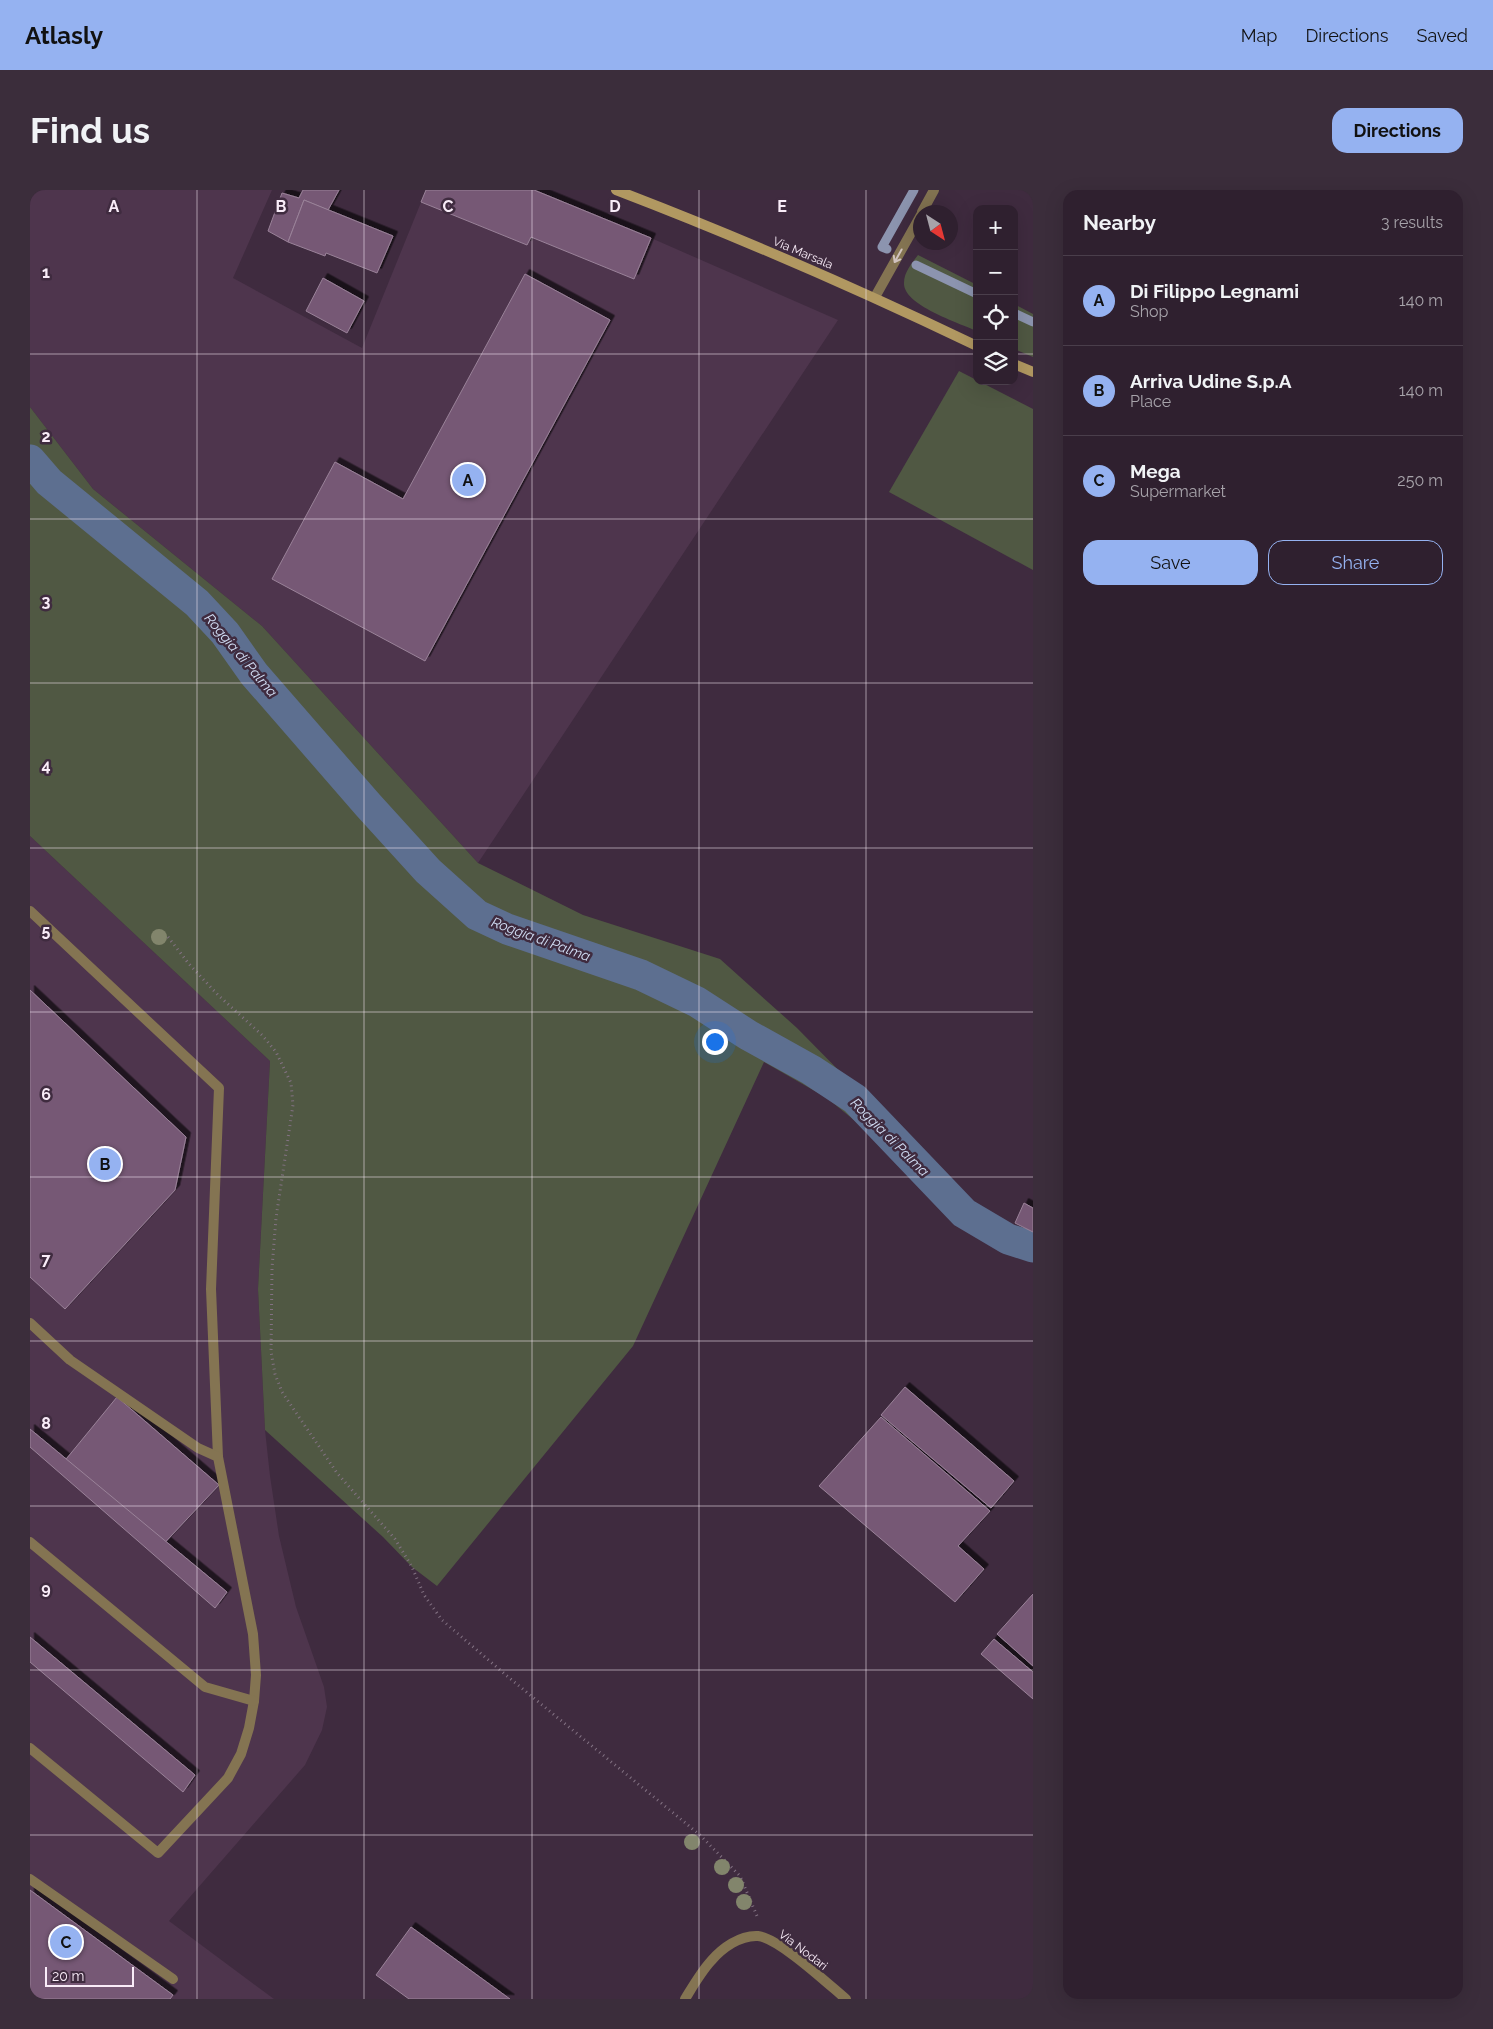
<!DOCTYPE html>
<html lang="en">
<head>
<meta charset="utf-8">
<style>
  :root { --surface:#2f202f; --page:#3b2d3b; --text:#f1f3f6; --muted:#a7a3aa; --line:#4a3e4b; --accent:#95b2f1 }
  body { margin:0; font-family:Raleway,sans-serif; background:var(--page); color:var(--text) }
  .controls { position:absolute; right:15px; top:15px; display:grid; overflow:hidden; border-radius:10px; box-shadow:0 5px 20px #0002 }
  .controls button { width:45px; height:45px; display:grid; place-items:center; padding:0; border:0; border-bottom:1px solid var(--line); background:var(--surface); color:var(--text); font:25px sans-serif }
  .compass { position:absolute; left:883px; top:15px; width:45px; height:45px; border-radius:50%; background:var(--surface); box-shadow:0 5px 20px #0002; rotate:144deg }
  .scale { position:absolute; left:15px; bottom:12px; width:89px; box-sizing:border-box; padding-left:5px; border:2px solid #f9ecf8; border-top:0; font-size:14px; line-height:18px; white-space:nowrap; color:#f9ecf8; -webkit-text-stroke:4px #3f2b3f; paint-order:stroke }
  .you { position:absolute; left:684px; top:851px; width:18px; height:18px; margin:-12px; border:4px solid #fff; border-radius:50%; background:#1a73e8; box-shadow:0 0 0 8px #1a73e833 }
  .badge { display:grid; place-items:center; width:32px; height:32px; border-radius:50%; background:var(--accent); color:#111; font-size:16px; font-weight:700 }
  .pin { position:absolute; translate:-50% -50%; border:2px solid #fff; box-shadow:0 1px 5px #0006 }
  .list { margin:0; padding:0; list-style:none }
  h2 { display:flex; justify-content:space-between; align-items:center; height:65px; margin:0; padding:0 20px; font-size:21px }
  h2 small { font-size:16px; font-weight:400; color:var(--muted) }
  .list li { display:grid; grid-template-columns:32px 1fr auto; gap:15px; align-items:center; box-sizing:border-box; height:90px; padding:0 20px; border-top:1px solid var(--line) }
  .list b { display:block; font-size:19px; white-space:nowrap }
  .list p { margin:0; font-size:16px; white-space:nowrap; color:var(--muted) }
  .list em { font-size:16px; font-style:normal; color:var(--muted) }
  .actions { display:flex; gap:10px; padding:15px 20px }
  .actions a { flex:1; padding:11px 0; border:1px solid var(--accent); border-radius:15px; text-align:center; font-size:18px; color:var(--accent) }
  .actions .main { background:var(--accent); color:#111 }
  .icon { flex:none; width:28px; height:28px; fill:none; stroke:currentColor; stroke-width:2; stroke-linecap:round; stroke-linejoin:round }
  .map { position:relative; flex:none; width:1003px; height:1809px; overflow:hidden; border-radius:15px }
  header { display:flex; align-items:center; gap:30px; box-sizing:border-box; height:70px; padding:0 25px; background:var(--accent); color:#111 }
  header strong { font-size:24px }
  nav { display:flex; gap:28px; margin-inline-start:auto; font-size:18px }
  .intro { display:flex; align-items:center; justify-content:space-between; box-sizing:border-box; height:120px; padding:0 30px }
  h1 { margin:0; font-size:35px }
  .button { padding:12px 22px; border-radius:15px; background:var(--accent); color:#111; font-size:18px; font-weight:700 }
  main { display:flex; gap:30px; padding:0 30px }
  aside { flex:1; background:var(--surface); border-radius:15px; box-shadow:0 5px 20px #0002 }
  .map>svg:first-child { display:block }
</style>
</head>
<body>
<header>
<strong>Atlasly</strong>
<nav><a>Map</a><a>Directions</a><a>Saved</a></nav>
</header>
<div class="intro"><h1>Find us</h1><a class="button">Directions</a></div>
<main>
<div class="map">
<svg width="1003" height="1809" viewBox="0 0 1003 1809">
  <defs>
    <filter id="shadow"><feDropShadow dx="4.5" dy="-4.5" stdDeviation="0" flood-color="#0009"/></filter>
  </defs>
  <rect width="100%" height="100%" fill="#3f2b3f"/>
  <g fill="#4e354d">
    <path d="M0 0H242L203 88 332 158 396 0H504L621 48 808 130 448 673 232 436 63 299 0 217Z"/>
    <path d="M0 646 240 871 228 1099 235 1240 240 1286 249 1346 266 1417 294 1497 297 1517 292 1540 275 1575 139 1731 244 1809H0Z"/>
  </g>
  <g fill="#505843">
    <path d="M888 65 947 95V141C929 133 873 115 874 93 874 82 882 73 888 65Z"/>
    <path d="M984 114 1003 124V167L984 159Z"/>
    <path d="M929 181 1003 219V380L859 302Z"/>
    <path d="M0 217 63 299 232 436 448 673 553 725 690 769 767 838 833 905 830 935 797 908 734 872 603 1156 407 1396 382 1377 353 1347 235 1240 228 1099 240 871 0 646Z"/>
  </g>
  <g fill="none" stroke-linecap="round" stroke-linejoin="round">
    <g stroke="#8c94af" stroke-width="9">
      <path d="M857 59 852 57 884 0"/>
      <path d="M886 75 947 104"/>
      <path d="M984 123 1003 132"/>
    </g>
    <path stroke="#5d6f90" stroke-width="31" d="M0 270 19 292 167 413 195 443 224 484 338 615 398 681 447 725 477 739 611 785 667 812 718 845 781 880 825 909 934 1023 978 1049 1003 1057"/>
  </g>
  <g fill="#765975" stroke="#9a8299" filter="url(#shadow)">
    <path d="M273 0H309L298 20 274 10 258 52 238 41 252 3 269 8Z"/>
    <path d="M396 0H504L621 48 604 89 501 47 497 55 391 12Z"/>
    <path d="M274 10 363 46 347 83 296 63 295 66 258 52Z"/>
    <path d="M495 84 580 130 395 471 242 389 305 272 373 309Z"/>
    <path d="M293 88 334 111 317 143 276 121Z"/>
    <path d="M0 800 156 947 145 1000 35 1119 0 1087Z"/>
    <path d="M994 1013 1003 1018V1042L985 1033Z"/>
    <path d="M875 1197 984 1291 961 1318 851 1225Z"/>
    <path d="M87 1207 189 1295 125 1363 28 1279Z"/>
    <path d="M851 1227 960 1321 928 1356 954 1379 925 1412 789 1296Z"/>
    <path d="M0 1239 197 1402 185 1418 0 1257Z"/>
    <path d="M1003 1404V1476L967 1444Z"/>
    <path d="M0 1447 165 1585 153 1602 0 1472Z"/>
    <path d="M964 1449 1003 1482V1509L951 1464Z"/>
    <path d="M0 1700 143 1805 140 1809H0Z"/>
    <path d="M381 1737 480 1809H379L346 1785Z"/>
  </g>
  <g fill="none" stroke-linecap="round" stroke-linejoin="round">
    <path stroke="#837283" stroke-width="3" stroke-dasharray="1 4" stroke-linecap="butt" d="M138 747 159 774 188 805 232 845 246 862 261 893 263 915 246 1028 242 1078 241 1162 245 1184 252 1202 307 1283 365 1349 382 1377 394 1405 412 1430 477 1486 670 1645 710 1686 727 1726"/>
    <g stroke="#847452" stroke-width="10">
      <path d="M0 721 189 898 181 1099 188 1267"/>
      <path d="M0 1133 40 1170 168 1258 188 1267 223 1444 226 1485 224 1511 219 1538 211 1564 198 1588 128 1663 0 1558"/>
      <path d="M0 1352 175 1497 224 1511"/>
      <path d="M0 1689 143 1789"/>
    </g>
    <g stroke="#847452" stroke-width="10">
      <path d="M892 22 904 0"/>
      <path d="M845 107 891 25"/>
      <path d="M655 1809C663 1796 671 1782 681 1771 692 1758 710 1745 728 1746 749 1748 798 1794 816 1809"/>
    </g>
    <g stroke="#b19861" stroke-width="10">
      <path d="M586 0C709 47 828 99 947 156"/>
      <path d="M984 174 1003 182"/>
    </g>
  </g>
  <g fill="#82856c">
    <circle cx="129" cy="747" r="8"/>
    <circle cx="662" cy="1652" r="8"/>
    <circle cx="692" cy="1677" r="8"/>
    <circle cx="706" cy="1695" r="8"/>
    <circle cx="714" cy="1712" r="8"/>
  </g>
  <defs><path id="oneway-shaft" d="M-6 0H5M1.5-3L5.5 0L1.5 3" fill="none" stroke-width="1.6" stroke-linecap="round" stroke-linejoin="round" transform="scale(1.25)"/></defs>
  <use stroke="#d0c2be" href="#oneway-shaft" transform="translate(868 66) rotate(119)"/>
  <path fill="none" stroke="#f9ecf8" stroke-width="1" stroke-opacity="0.55" d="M167 0V1809M334 0V1809M502 0V1809M669 0V1809M836 0V1809M0 164H947M984 164H1003M0 329H1003M0 493H1003M0 658H1003M0 822H1003M0 987H1003M0 1151H1003M0 1316H1003M0 1480H1003M0 1645H1003"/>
  <g text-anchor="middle" stroke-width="5" stroke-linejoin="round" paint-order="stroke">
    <g font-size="12" fill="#f9ecf8" stroke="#3f2b3f">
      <text transform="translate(773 63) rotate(23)" y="4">Via Marsala</text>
      <text transform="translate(773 1760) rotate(37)" y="4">Via Nodari</text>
    </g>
    <g font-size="14" font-style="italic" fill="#d3e0f7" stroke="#3f2b3f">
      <text transform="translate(211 465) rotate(50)" y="5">Roggia di Palma</text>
      <text transform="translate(511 749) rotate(20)" y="5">Roggia di Palma</text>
      <text transform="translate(860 947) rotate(45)" y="5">Roggia di Palma</text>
    </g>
  </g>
  <g font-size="16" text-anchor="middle" font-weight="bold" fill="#f9ecf8" stroke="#3f2b3f" stroke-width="5" stroke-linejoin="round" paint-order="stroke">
    <text x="84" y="22">A</text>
    <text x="251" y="22">B</text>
    <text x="418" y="22">C</text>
    <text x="585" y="22">D</text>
    <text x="752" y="22">E</text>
    <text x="16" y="88">1</text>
    <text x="16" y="252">2</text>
    <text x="16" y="417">3</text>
    <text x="16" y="581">4</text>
    <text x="16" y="746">5</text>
    <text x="16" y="910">6</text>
    <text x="16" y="1075">7</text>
    <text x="16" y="1239">8</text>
    <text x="16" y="1404">9</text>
  </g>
</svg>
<div class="controls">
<button>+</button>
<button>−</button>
<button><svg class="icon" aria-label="locate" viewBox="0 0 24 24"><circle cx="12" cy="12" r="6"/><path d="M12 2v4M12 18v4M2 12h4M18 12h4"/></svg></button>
<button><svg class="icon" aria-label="layers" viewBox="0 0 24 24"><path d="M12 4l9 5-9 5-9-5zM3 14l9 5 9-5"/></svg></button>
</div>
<svg class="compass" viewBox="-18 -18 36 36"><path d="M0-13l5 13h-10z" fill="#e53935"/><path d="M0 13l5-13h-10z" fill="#a7a3aa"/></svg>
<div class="scale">20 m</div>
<div class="you"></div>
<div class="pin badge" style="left:438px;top:290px">A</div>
<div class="pin badge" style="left:75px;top:974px">B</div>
<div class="pin badge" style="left:36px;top:1752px">C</div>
</div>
<aside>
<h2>Nearby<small>3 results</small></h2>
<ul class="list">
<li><span class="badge">A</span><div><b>Di Filippo Legnami</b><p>Shop</p></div><em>140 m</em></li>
<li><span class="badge">B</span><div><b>Arriva Udine S.p.A</b><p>Place</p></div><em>140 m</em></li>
<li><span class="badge">C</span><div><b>Mega</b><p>Supermarket</p></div><em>250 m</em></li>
</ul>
<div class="actions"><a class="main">Save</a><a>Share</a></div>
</aside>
</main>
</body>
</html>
